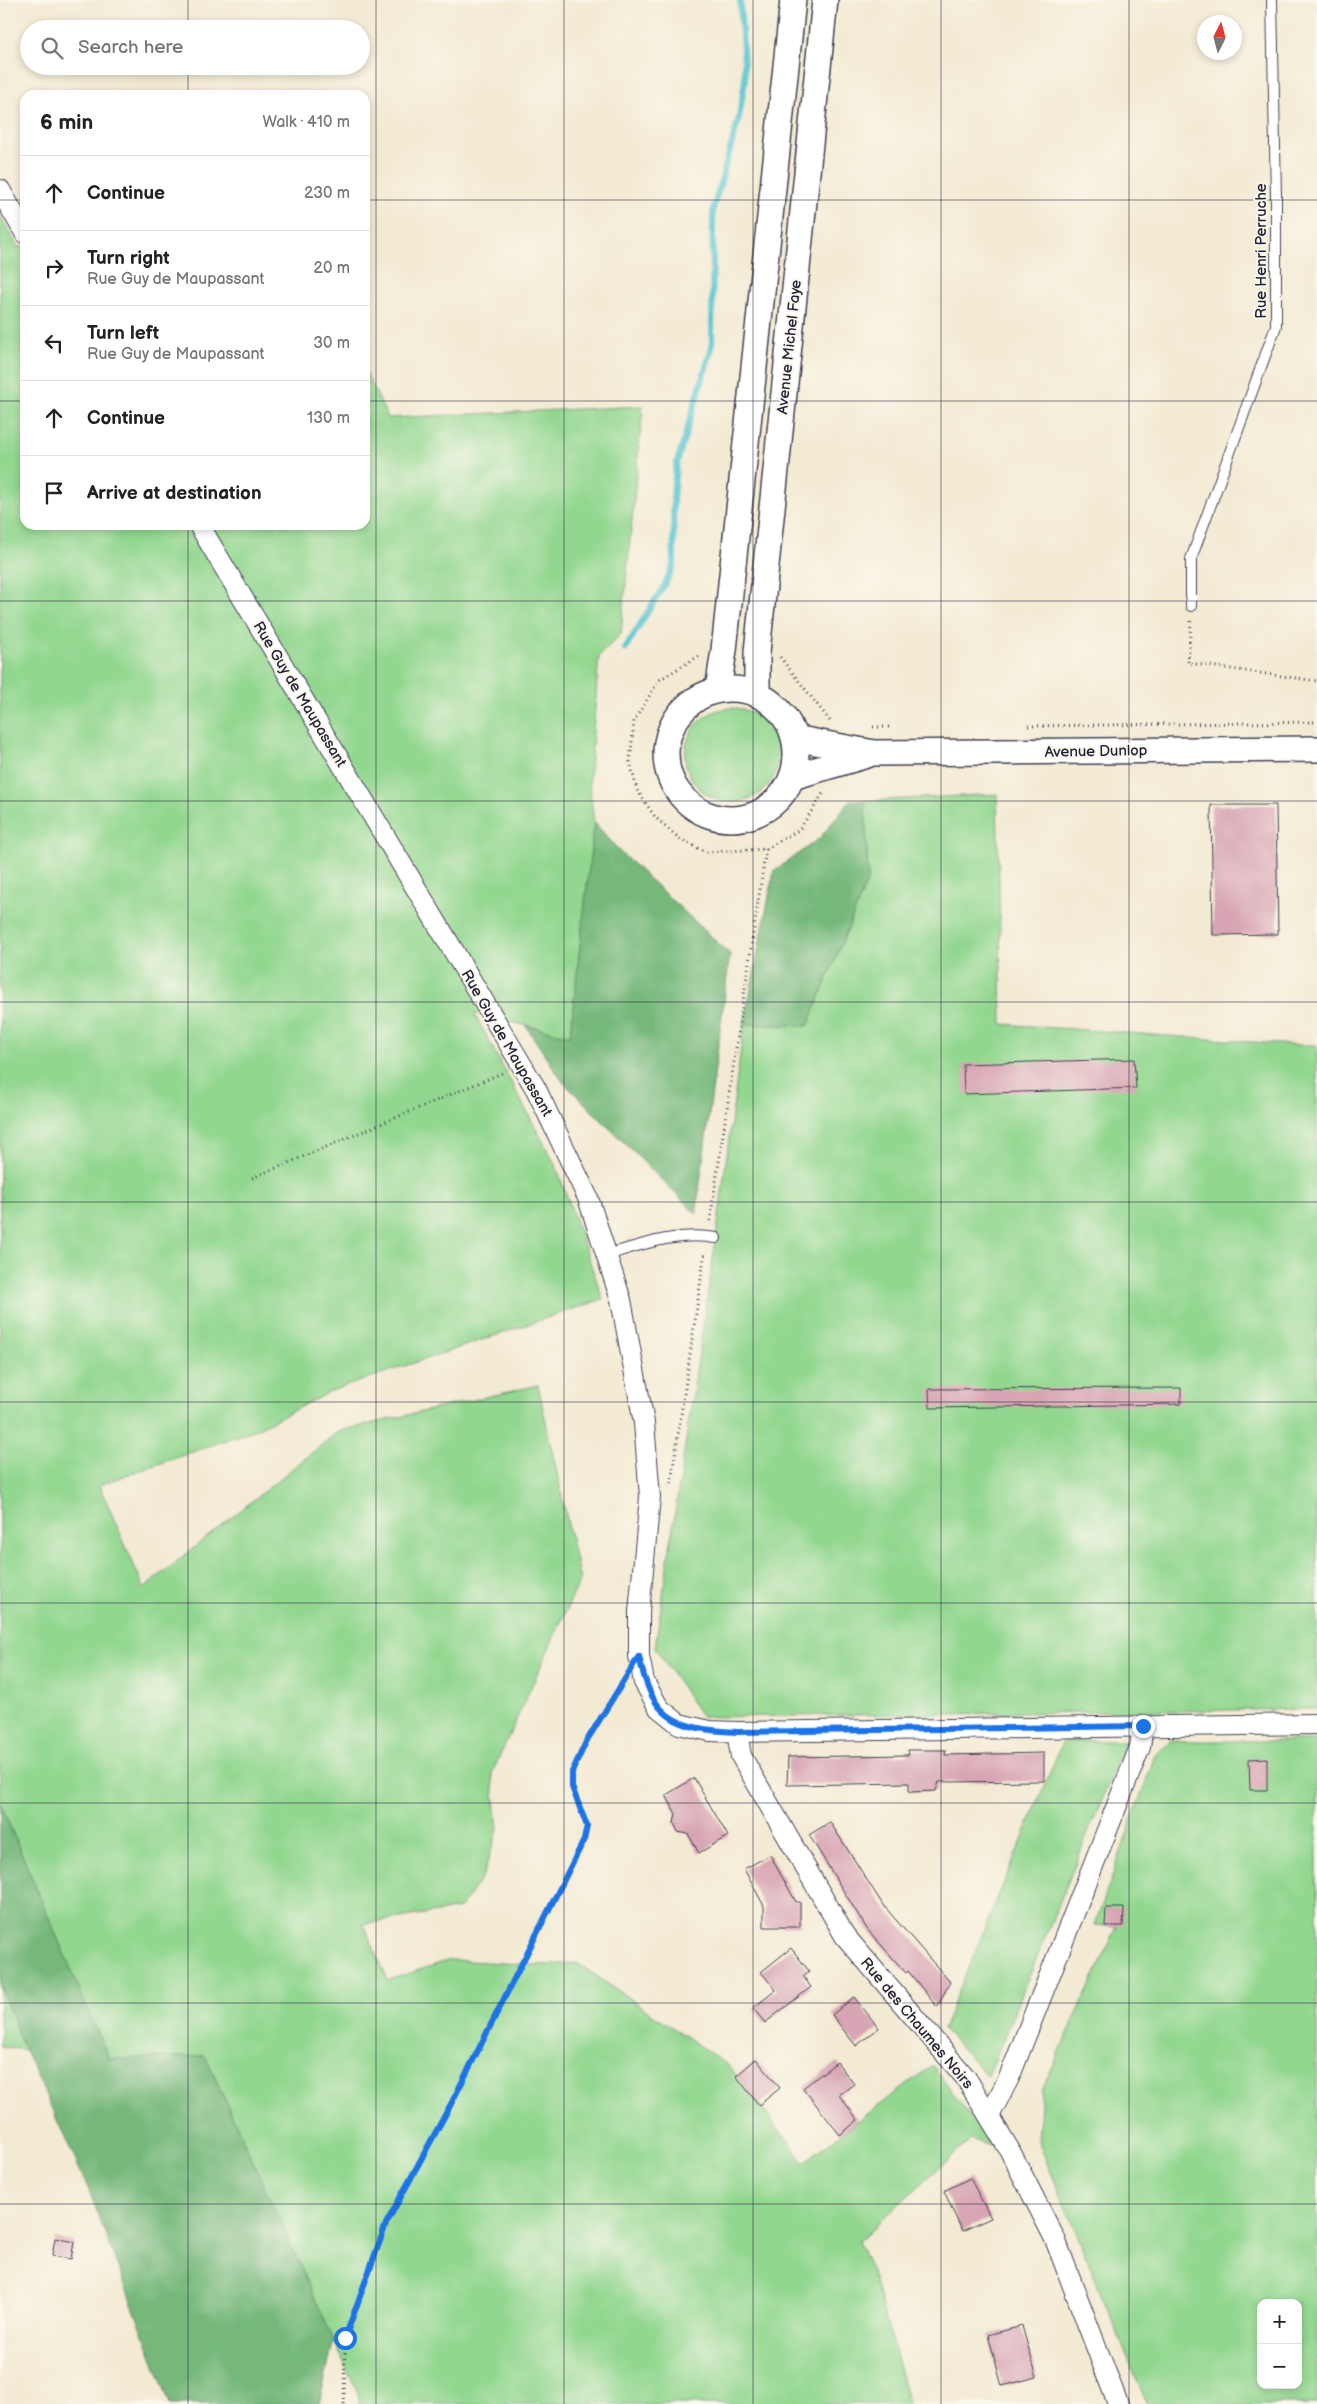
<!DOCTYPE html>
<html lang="en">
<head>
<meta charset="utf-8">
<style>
  :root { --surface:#fff; --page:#f2f2f2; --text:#222; --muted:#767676; --line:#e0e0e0 }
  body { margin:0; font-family:"Balsamiq Sans",sans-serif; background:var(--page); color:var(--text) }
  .controls { position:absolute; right:15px; bottom:15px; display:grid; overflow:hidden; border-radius:10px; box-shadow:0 2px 8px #0003 }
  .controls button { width:45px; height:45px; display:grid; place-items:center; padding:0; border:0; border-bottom:1px solid var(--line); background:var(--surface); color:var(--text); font:25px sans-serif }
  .compass { position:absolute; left:1197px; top:15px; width:45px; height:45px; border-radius:50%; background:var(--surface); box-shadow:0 2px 8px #0003; rotate:6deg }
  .stop { position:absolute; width:15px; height:15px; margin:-11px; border:4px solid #1a73e8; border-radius:50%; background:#fff }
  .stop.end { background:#1a73e8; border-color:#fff; box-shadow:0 1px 5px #0008 }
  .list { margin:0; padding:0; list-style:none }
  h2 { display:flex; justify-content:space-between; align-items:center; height:65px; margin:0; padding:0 20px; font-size:21px }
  h2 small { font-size:16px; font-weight:400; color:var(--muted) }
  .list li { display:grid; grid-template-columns:32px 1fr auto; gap:15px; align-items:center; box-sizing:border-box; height:75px; padding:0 20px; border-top:1px solid var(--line) }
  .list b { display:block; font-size:19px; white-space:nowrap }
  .list p { margin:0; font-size:16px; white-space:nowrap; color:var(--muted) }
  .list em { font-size:16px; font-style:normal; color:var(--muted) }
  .icon { flex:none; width:28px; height:28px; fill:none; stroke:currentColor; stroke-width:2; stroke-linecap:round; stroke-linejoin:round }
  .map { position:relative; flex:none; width:1317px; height:2404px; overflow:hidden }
  .search { position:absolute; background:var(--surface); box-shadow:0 2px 8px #0003; left:20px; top:20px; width:350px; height:55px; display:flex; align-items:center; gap:12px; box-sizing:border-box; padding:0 18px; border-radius:28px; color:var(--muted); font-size:19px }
  .panel { position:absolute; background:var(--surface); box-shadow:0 2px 8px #0003; left:20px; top:90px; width:350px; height:440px; border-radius:15px }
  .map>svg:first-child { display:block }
</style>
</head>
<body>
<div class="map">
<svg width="1317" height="2404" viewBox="0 0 1317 2404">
  <rect width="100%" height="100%" fill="#fbf7ec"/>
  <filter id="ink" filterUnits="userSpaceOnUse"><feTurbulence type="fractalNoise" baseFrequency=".02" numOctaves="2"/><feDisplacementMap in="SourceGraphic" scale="10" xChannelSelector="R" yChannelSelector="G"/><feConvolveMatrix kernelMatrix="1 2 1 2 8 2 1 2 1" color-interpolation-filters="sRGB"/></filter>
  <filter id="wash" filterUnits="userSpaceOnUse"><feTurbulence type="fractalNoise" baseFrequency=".0096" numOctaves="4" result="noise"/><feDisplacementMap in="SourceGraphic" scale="20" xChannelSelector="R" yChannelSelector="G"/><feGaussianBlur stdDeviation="1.12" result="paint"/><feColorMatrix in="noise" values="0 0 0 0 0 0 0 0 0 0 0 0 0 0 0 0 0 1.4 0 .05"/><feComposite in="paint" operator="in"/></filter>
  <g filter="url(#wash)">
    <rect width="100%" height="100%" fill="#f3ead3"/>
    <g fill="#92d78f" stroke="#5a7c65" fill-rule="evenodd">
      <path d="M0 215 18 247H25V525H365V370L388 418 643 406 621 634 599 656 589 782 594 822 570 1036 474 1013 556 1166 603 1299 334 1390 254 1430 99 1485 144 1588 339 1431 538 1385 580 1580 492 1773 498 1829 483 1876 460 1908 363 1924 388 1980 450 1960 539 1965 577 1963 729 2066 804 2162 932 2065 993 2147 971 2139 858 2241 874 2278 909 2404H359L358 2394 205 2056 109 2060 0 1803Z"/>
      <circle cx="732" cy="755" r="47"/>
      <path d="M997 794 1002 1024 1294 1045H1317V1709L702 1717 655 1648 716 1238 744 1024 808 1026 868 879 865 801Z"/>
      <path d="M1063 1741H1126L988 2076 943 2029Z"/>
      <path d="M1170 1741H1317V2404H1147L1038 2141 1042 2090 1117 1927 1095 1925 1155 1755ZM1261 2303H1298V2385H1261Z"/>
      <path d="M0 1986 25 2050 0 2046Z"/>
    </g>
    <g fill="#75b87a" stroke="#4c6d5a">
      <path d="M850 800 865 801 868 879 808 1026 744 1024 774 871 820 838Z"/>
      <path d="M594 822 621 853 730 954 696 1214 563 1082 525 1025 570 1036Z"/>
      <path d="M0 1803 109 2059 205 2056 334 2340 319 2404H170L88 2188 25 2050 0 1986Z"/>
    </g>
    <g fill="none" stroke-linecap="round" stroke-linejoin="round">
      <path stroke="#5ac6d2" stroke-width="6" d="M625 649 665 584 674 564 673 498 676 466 712 347 713 209 739 118 745 80 740 0"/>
    </g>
    <g id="blocks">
      <g fill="#d8a5b4">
        <path d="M1211 805H1276L1278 934 1213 935Z"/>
        <path d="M1134 1059 1136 1088 964 1094 963 1064Z"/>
        <path d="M1181 1388V1404L930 1408 929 1389Z"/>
        <path d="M908 1750H946L945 1755 1044 1753V1781L939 1782 936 1791 909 1792V1783L787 1785 788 1757 909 1755Z"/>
        <path d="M1267 1758V1790H1250L1249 1759Z"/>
        <path d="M694 1778 728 1836 699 1853 688 1834 678 1832 674 1823 676 1814 666 1795Z"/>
        <path d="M830 1822 883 1905 950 1982 937 2007 908 1971 906 1973 867 1929 809 1835Z"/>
        <path d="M770 1855 796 1902H800V1927H764V1906L744 1869Z"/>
        <path d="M1106 1908H1124L1123 1926H1105Z"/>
        <path d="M791 1948 809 1971 803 1976 811 1987 765 2023 753 2008 776 1990 761 1972Z"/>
        <path d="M854 1997 879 2028 856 2046 832 2015Z"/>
        <path d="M756 2059 780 2088 759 2105 736 2076Z"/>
        <path d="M837 2062 854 2084 839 2095 858 2120 840 2135 803 2088Z"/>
        <path d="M970 2178 991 2218 962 2231 944 2191Z"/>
        <path d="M55 2238 74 2242 71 2259 52 2256Z"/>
        <path d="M1022 2326 1037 2377 1002 2386 988 2335Z"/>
      </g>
    </g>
  </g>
  <g filter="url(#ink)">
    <use href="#blocks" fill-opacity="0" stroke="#414052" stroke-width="1"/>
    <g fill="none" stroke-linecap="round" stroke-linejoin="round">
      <defs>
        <g id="service">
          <path d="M1191 606V559L1276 326V196L1272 0"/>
          <path d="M607 1255C640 1245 680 1231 716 1238"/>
        </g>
        <g id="minor">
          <path d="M0 190 25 233"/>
          <path d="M199 525 536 1089 588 1198 621 1300 644 1423 650 1497 639 1612V1656L644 1682 659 1708 679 1724 710 1731 737 1732 1317 1724"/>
          <path d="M737 1732 741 1756 845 1936 966 2078 1009 2149 1055 2239 1118 2404"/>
          <path d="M989 2116 1009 2078 1140 1747 1143 1726"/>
        </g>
        <g id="tertiary">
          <circle cx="731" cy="754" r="65"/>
          <path d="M718 690 724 650 793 0"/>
          <path d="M757 694V652L825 0"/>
          <path d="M794 738 874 753 1317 749"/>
          <path d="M792 777 867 755"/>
        </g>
      </defs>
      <use href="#service" stroke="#414052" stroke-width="12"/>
      <use href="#minor" stroke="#414052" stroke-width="22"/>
      <use href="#tertiary" stroke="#414052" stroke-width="28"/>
      <g stroke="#414052" stroke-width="3" stroke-dasharray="1 4" stroke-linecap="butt">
        <path d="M1191 621 1188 663 1317 681"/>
        <path d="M699 656 659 680 634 721 630 762 637 790 655 817 680 839 705 852 766 849 800 829 824 792"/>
        <path d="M780 657 830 721"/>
        <path d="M1028 726 1317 722"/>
        <path d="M873 727H889"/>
        <path d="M252 1178 502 1073"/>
        <path d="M710 1221 766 849"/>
        <path d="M671 1483 705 1252"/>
        <path d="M344 2404 345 2338 387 2224 451 2104 584 1840C590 1813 574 1808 572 1785 569 1759 608 1705 623 1681"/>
      </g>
      <use href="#service" stroke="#fff" stroke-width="10"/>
      <use href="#minor" stroke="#fff" stroke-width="20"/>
      <use href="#tertiary" stroke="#fff" stroke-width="25"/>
    </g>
  </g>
  <g fill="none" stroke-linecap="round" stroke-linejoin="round" filter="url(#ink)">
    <path stroke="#1a73e8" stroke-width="6" d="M345 2338 386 2224 451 2104 584 1840 587 1826 572 1787V1772L586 1742 639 1656C652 1719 675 1729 737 1732L1143 1726"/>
  </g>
  <path fill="none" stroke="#22223b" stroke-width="1" stroke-opacity="0.55" d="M188 0V29M376 0V2404M564 0V2404M753 0V2404M941 0V2404M1129 0V2404M188 66V95M0 200H25M365 200H1317M0 401H25M365 401H1317M188 525V2404M0 601H1317M0 801H1317M0 1002H1317M0 1202H1317M0 1402H1317M0 1603H1317M0 1803H1317M0 2003H1317M0 2204H1317"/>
  <g text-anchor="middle" stroke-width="4" stroke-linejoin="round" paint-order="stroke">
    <g font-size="15" fill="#22223b" stroke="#fbf7ec">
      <text transform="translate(1261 251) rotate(-90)" y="5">Rue Henri Perruche</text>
      <text transform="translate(789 347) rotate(-84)" y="5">Avenue Michel Faye</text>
      <text transform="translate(300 694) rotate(59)" y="5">Rue Guy de Maupassant</text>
      <text transform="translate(1096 751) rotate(-1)" y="5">Avenue Dunlop</text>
      <text transform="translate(507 1043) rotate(60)" y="5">Rue Guy de Maupassant</text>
      <text transform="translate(917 2023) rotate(50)" y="5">Rue des Chaumes Noirs</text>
    </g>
  </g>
</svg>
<div class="controls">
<button>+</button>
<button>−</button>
</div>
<svg class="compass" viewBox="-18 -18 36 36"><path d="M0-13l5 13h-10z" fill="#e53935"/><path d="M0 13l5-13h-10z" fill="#767676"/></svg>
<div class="stop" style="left:345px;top:2338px"></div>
<div class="stop end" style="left:1143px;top:1726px"></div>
<div class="search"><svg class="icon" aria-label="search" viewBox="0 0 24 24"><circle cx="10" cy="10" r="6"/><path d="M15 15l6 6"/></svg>Search here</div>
<section class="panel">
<h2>6 min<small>Walk · 410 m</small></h2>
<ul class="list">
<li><svg class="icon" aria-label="ahead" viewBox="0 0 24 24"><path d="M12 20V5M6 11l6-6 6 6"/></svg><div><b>Continue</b></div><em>230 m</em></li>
<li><svg class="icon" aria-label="right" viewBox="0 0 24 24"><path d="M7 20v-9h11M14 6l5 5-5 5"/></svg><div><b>Turn right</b><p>Rue Guy de Maupassant</p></div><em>20 m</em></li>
<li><svg class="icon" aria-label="left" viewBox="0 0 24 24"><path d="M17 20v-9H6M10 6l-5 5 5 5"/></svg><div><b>Turn left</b><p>Rue Guy de Maupassant</p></div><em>30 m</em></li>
<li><svg class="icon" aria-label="ahead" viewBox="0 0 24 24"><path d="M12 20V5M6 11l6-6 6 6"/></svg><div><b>Continue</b></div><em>130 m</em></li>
<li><svg class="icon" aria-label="arrive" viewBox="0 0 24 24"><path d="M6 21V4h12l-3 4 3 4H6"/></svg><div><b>Arrive at destination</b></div></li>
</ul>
</section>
</div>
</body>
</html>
